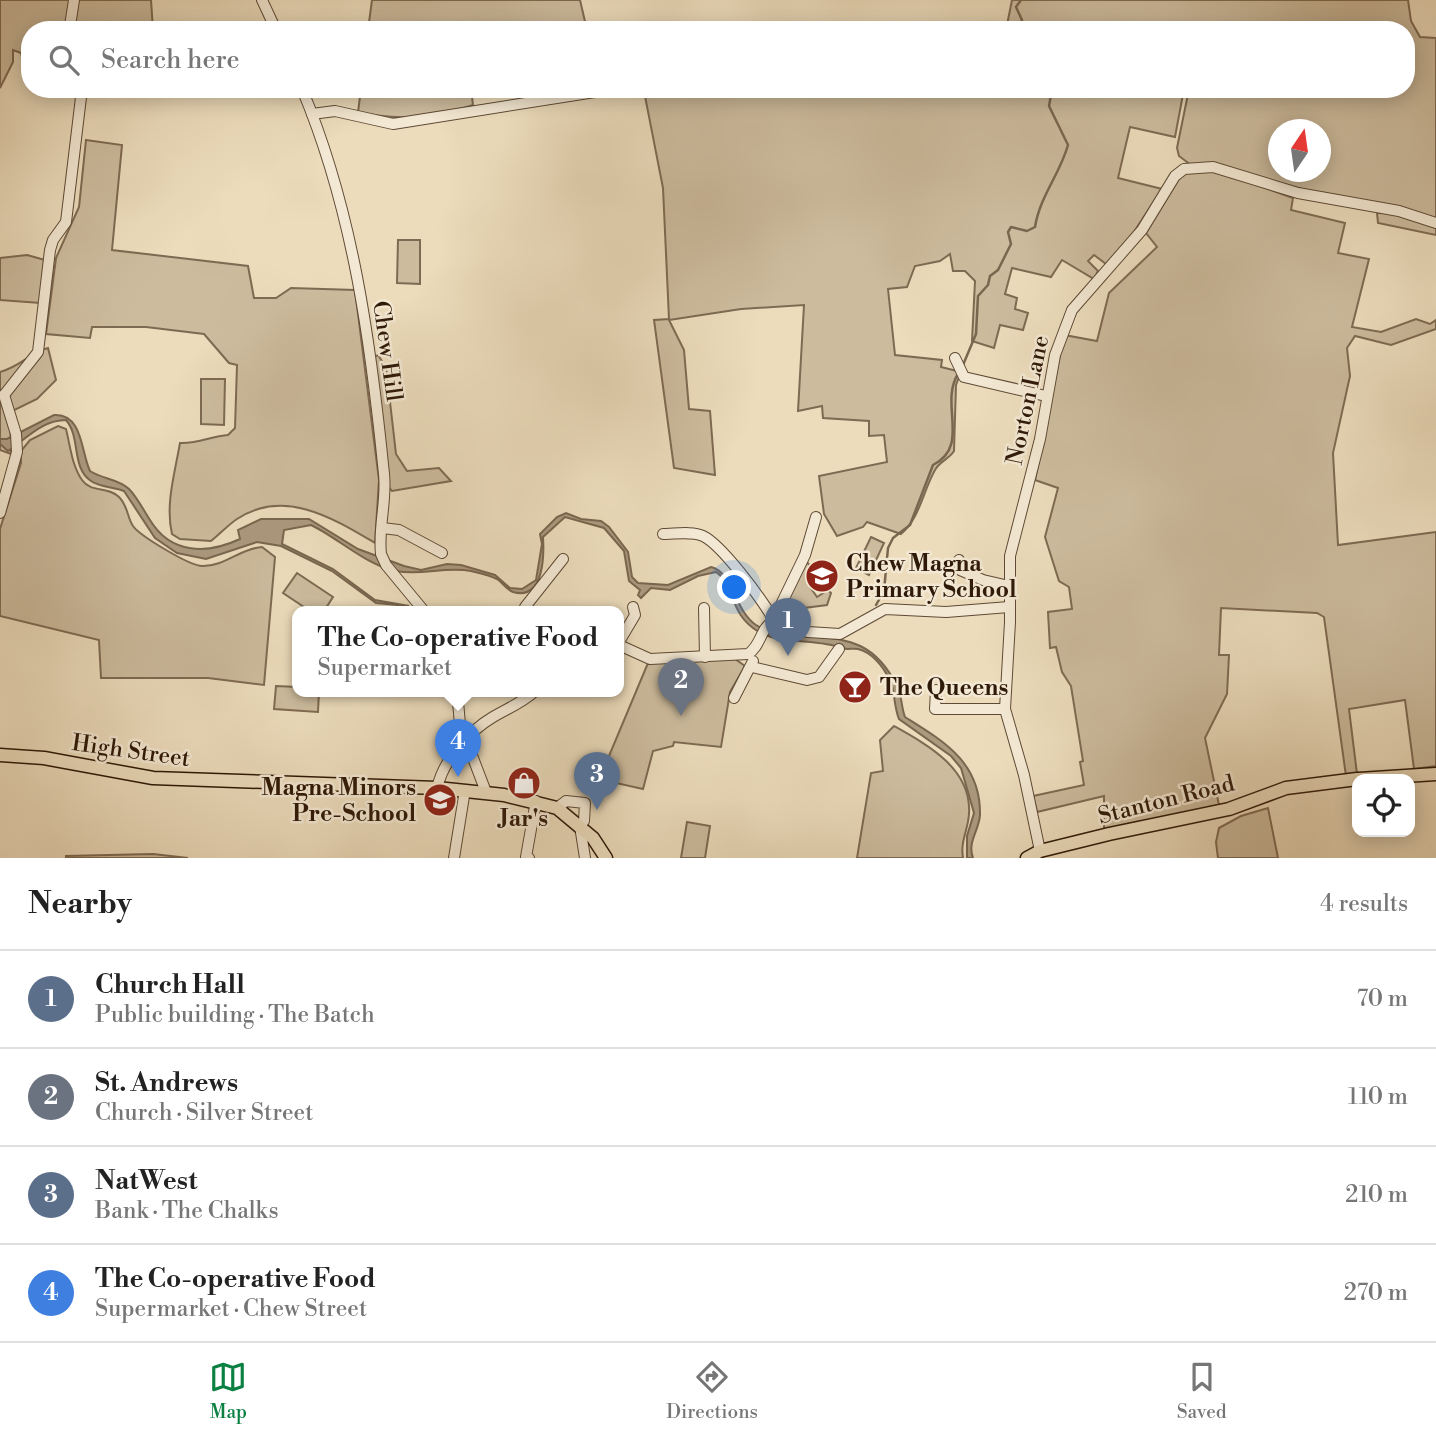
<!DOCTYPE html>
<html lang="en">
<head>
<meta charset="utf-8">
<style>
  :root { --surface:#fff; --page:#f6f6f6; --text:#222; --muted:#767676; --line:#e0e0e0; --accent:#0b8043 }
  body { margin:0; font-family:"Libre Bodoni",serif; background:var(--page); color:var(--text) }
  .controls { position:absolute; right:21px; bottom:21px; display:grid; overflow:hidden; border-radius:14px; box-shadow:0 4px 18px #0003 }
  .controls button { width:63px; height:63px; display:grid; place-items:center; padding:0; border:0; border-bottom:2px solid var(--line); background:var(--surface); color:var(--text); font:35px sans-serif }
  .compass { position:absolute; left:1268px; top:119px; width:63px; height:63px; border-radius:50%; background:var(--surface); box-shadow:0 4px 18px #0003; rotate:13deg }
  .you { position:absolute; left:735px; top:588px; width:24px; height:24px; margin:-18px; border:5px solid #fff; border-radius:50%; background:#1a73e8; box-shadow:0 0 0 10px #1a73e833 }
  .badge { display:grid; place-items:center; width:46px; height:46px; border-radius:50%; background:var(--accent); color:#fff; font-size:23px; font-weight:700 }
  .pin { position:absolute; translate:-50% -58px; filter:drop-shadow(0 2px 4px #0008) }
  .pin::after { content:''; position:absolute; top:37px; width:24px; height:21px; background:inherit; clip-path:polygon(0 0,100% 0,50% 100%) }
  .popup { position:absolute; left:292px; top:606px; width:332px; height:91px; box-sizing:border-box; display:grid; place-content:center; border-radius:14px; background:var(--surface); filter:drop-shadow(0 2px 5px #0005); font-size:23px; white-space:nowrap; color:var(--muted) }
  .popup b { font-size:26px; color:var(--text) }
  .popup::after { content:''; position:absolute; left:50%; top:100%; margin-left:-14px; border:14px solid transparent; border-top-color:var(--surface) }
  .list { margin:0; padding:0; list-style:none }
  h2 { display:flex; justify-content:space-between; align-items:center; height:91px; margin:0; padding:0 28px; font-size:30px }
  h2 small { font-size:23px; font-weight:400; color:var(--muted) }
  .list li { display:grid; grid-template-columns:46px 1fr auto; gap:21px; align-items:center; box-sizing:border-box; height:98px; padding:0 28px; border-top:2px solid var(--line) }
  .list b { display:block; font-size:26px; white-space:nowrap }
  .list p { margin:0; font-size:23px; white-space:nowrap; color:var(--muted) }
  .list em { font-size:23px; font-style:normal; color:var(--muted) }
  .icon { flex:none; width:38px; height:38px; fill:none; stroke:currentColor; stroke-width:2; stroke-linecap:round; stroke-linejoin:round }
  .map { position:relative; flex:none; width:1436px; height:858px; overflow:hidden }
  .search { position:absolute; background:var(--surface); box-shadow:0 4px 18px #0003; left:21px; right:21px; top:21px; height:77px; display:flex; align-items:center; gap:18px; box-sizing:border-box; padding:0 24px; border-radius:28px; color:var(--muted); font-size:26px }
  .sheet { height:483px; background:var(--surface) }
  nav { display:flex; justify-content:space-around; align-items:center; box-sizing:border-box; height:98px; border-top:2px solid var(--line); background:var(--surface); font-size:19px; color:var(--muted) }
  nav a { display:grid; justify-items:center; gap:4px }
  nav .on { color:var(--accent) }
  .map>svg:first-child { display:block }
</style>
</head>
<body>
<div class="map">
<svg width="1436" height="858" viewBox="0 0 1436 858">
  <rect width="100%" height="100%" fill="#ecdcbc"/>
  <filter id="stains"><feTurbulence type="fractalNoise" baseFrequency=".00286" numOctaves="4"/><feColorMatrix values="0 0 0 0 .2 0 0 0 0 .09 0 0 0 0 .02 0 0 0 .5 -.17"/></filter>
  <radialGradient id="worn" r=".72"><stop offset=".6" stop-color="#630" stop-opacity="0"/><stop offset="1" stop-color="#630" stop-opacity=".3"/></radialGradient>
  <g fill="#ccbb9d" stroke="#7e6a52" stroke-width="2" fill-rule="evenodd">
    <path d="M0 0H70L65 30H30V77L26 74 21 53 13 50V62L0 88Z"/>
    <path d="M77 0H151L153 30H78L73 24Z"/>
    <path d="M372 0H580L587 30H368Z"/>
    <path d="M1012 0H1408L1411 21 1420 37 1436 38V235L1378 223 1377 213 1404 211 1191 165 1179 156 1177 148 1189 89H1406V30H1006ZM1278 130H1320V172H1278Z"/>
    <path d="M361 89H471L473 105C437 118 396 121 358 112Z"/>
    <path d="M512 89H570L518 98Z"/>
    <path d="M623 89H1184L1175 137 1130 127 1118 178 1162 189 1128 241 1106 264 1094 255 1088 261 1098 271 1094 279 1062 260 1051 277 1012 268 1005 294 1017 298 1015 309 1028 313 1023 330 1000 325 994 348 972 341 975 281 965 271H953L950 254 940 261 915 266 907 287 888 289 895 355 942 360 941 367 961 372 956 385 954 451C949 459 939 462 935 470 923 491 920 518 901 534L867 522 863 527 837 536 824 514 819 476 887 462 884 435 869 436V421L823 418 822 406 798 411 804 305 741 309 669 320 684 350 689 409 710 411 715 475 674 468 654 320 669 319 663 188 644 91 623 92Z"/>
    <path d="M86 140 122 145 112 250 248 266 254 298H276L291 288 355 290 379 480 375 543C333 518 284 488 237 519 228 525 220 534 211 541L180 539 172 534C165 505 175 472 180 443 198 444 211 436 228 435L235 428 237 365 229 363 204 334 146 327H92L90 338 46 334 56 258 79 207Z"/>
    <path d="M1212 169 1293 198 1291 210 1345 223 1338 253 1369 259 1352 327 1381 332 1416 319 1430 324 1436 320V329L1391 345 1355 336 1347 348 1350 376 1333 453 1338 545 1436 532V766L1414 769 1405 700 1349 709 1357 774 1346 776 1324 617 1317 613 1221 608 1219 655H1229L1227 694 1205 738 1219 805 1104 831V796L1037 812 1033 796 1084 785 1080 762 1083 761 1071 686 1062 672 1056 647 1050 648 1048 612 1072 609 1069 587 1059 581 1045 537 1058 488 1035 480 1064 335 1097 341 1109 293 1157 247 1146 233 1178 180 1185 173Z"/>
    <path d="M398 240H420V284L397 283Z"/>
    <path d="M27 255 45 260 40 303 0 300V258Z"/>
    <path d="M48 348 56 380 37 399 10 412 11 454 0 450V372C22 366 29 353 48 348Z"/>
    <path d="M378 355 386 367 396 454 407 471 439 468 451 481 392 491 388 486 374 357Z"/>
    <path d="M201 379H225L224 425 201 424Z"/>
    <path d="M58 426 66 429C70 445 72 466 82 480 91 493 108 486 119 497 128 506 127 517 133 526 140 536 190 566 202 566 224 567 241 548 262 547L275 557 264 685 208 678H101L99 640 0 616V529L21 463V451L30 440Z"/>
    <path d="M871 537 884 543 869 575 856 568Z"/>
    <path d="M806 561 817 574 810 587 817 597 828 590 831 593 827 605 804 608 784 606Z"/>
    <path d="M297 573 333 597 324 611H310L283 593Z"/>
    <path d="M694 659H735L745 666 730 692 721 747 674 742 673 746 653 751 643 789 612 782 602 790 596 787 648 663 670 660V663L679 667 678 670 688 674Z"/>
    <path d="M276 686 297 687V691H319L318 712 274 709Z"/>
    <path d="M894 726C928 745 972 769 969 814 968 830 960 842 963 858H857L871 773 883 771 880 740Z"/>
    <path d="M1268 808 1278 858H1218L1216 842 1219 828 1241 816Z"/>
    <path d="M687 822 710 826 705 858H681Z"/>
    <path d="M153 854 188 858H66V856Z"/>
  </g>
  <path fill="#ac9a7f" stroke="#7a664f" stroke-width="2" d="M54 415C83 413 81 453 90 471 102 479 119 479 129 489 137 497 144 511 150 520 171 555 208 554 240 539L238 530 261 519H309L358 549 404 566 421 570 447 564 461 565 495 575 510 588 522 589 536 580 542 544 540 534 557 517 566 513 581 519 601 521 609 527 628 552 632 577 638 583 668 585 711 567C733 572 734 610 756 625 767 632 780 631 793 633 842 640 872 636 897 686 902 695 901 707 905 717 943 741 981 762 980 815 979 831 967 842 973 858H967V836L974 813 961 768 951 756 899 719C894 707 895 694 891 682 884 668 874 653 858 649 853 648 846 650 842 648 818 638 782 645 759 632 727 613 737 586 716 572L698 576 670 590 651 588 641 598 638 595 640 590 629 581 624 551 604 528 565 517 543 537C544 553 545 601 513 592 507 590 503 583 497 579 489 575 479 573 471 571 445 566 422 576 396 571 369 567 335 536 311 525L284 530 282 544 333 569 375 600 409 606 376 603 332 571 281 546 257 542 206 559 177 553 155 538 124 491C114 487 99 487 91 481 71 468 81 437 66 420 42 420 26 439 8 451L0 444V439H7Z"/>
  <g fill="none" stroke-linecap="round" stroke-linejoin="round">
    <g stroke="#7a664f" stroke-width="2.5">
      <path d="M1019 30 1022 20 1016 7 1021 0"/>
      <path d="M963 365 976 334 978 296 988 285 990 276 998 270 1011 244 1008 232 1011 227 1027 231 1035 227C1040 196 1060 174 1068 145L1049 106 1051 95 1045 89"/>
      <path d="M876 605 884 591 888 548 893 538 910 525 933 465C971 446 939 404 958 374"/>
    </g>
    <defs>
      <g id="minor">
        <path d="M262 0 276 30"/>
        <path d="M73 30 70 26 74 0"/>
        <path d="M302 89C353 210 371 344 384 474 387 500 378 528 381 554L386 565 424 611"/>
        <path d="M312 114 335 111 393 124 614 89"/>
        <path d="M955 358 964 377 1046 396"/>
        <path d="M4 395 38 352 50 250 53 240 66 222 82 89"/>
        <path d="M0 513 17 452 16 434 4 395"/>
        <path d="M382 528 399 530 442 553"/>
        <path d="M663 534C675 534 692 531 703 536 722 545 760 597 772 617"/>
        <path d="M959 560 960 570 983 580 1009 586"/>
        <path d="M525 607 563 559"/>
        <path d="M704 608 705 657"/>
        <path d="M773 621 808 632 840 634 885 609 946 612 1009 607"/>
        <path d="M773 621 805 555 816 517"/>
        <path d="M619 642 635 615 633 607"/>
        <path d="M619 645 650 659 748 654C761 646 760 629 773 621"/>
        <path d="M752 667 807 680 819 677 839 649"/>
        <path d="M936 690 935 709H1005"/>
        <path d="M457 691 460 724 486 792"/>
        <path d="M734 698 753 661"/>
        <path d="M437 788C444 759 468 732 493 717 508 708 522 703 535 691"/>
        <path d="M557 808 566 801 585 803 584 821 580 826 585 858"/>
        <path d="M1040 851 1024 775 1005 709 1010 622V556L1040 439 1055 355 1072 310 1142 230 1175 176 1184 169 1213 167 1298 193 1399 211 1436 223"/>
        <path d="M454 858 465 790"/>
        <path d="M529 858 526 857 536 801"/>
      </g>
      <g id="major">
        <path d="M0 755 44 758 153 778 437 788 504 795 557 808 593 838 606 858"/>
        <path d="M1359 779 1436 774"/>
        <path d="M1027 858 1040 851 1109 834 1229 809 1286 788 1357 779"/>
      </g>
    </defs>
    <use href="#minor" stroke="#5e4a35" stroke-width="12"/>
    <use href="#major" stroke="#2f1908" stroke-width="15"/>
    <use href="#minor" stroke="#f3e8d3" stroke-width="10"/>
    <use href="#major" stroke="#ecdcbc" stroke-width="12"/>
  </g>
  <defs>
    <symbol id="school-disc" viewBox="-11 -11 22 22"><circle r="9.5" fill="#8f2418" stroke="#f3e8d3"/><path d="M0-5L7-2L0 1L-7-2ZM-4 1L0 2.5L4 1V4Q0 6-4 4Z" fill="#fff"/></symbol>
    <symbol id="bar-disc" viewBox="-11 -11 22 22"><circle r="9.5" fill="#8f2418" stroke="#f3e8d3"/><path d="M-6-5H6L.8 .8V4.5H3.5V6h-7V4.5H-.8V.8Z" fill="#fff"/></symbol>
    <symbol id="shop-disc" viewBox="-11 -11 22 22"><circle r="9.5" fill="#8f2418" stroke="#f3e8d3"/><path d="M-5-2.5h2.3a2.7 3.5 0 0 1 5.4 0H5L5.5 6h-11ZM-1.5-2.5h3a1.5 2.3 0 0 0-3 0Z" fill="#fff"/></symbol>
  </defs>
  <g fill-rule="evenodd">
    <use href="#school-disc" x="803" y="557" width="38" height="38"/>
    <use href="#bar-disc" x="836" y="668" width="38" height="38"/>
    <use href="#shop-disc" x="505" y="764" width="38" height="38"/>
    <use href="#school-disc" x="421" y="781" width="38" height="38"/>
  </g>
  <g text-anchor="middle" stroke-width="5" stroke-linejoin="round" paint-order="stroke">
    <g font-size="23" fill="#2f1908" stroke="#f3e8d3">
      <text transform="translate(388 351) rotate(82)" y="8">Chew Hill</text>
      <text transform="translate(1027 400) rotate(-78)" y="8">Norton Lane</text>
      <text transform="translate(131 750) rotate(8)" y="8">High Street</text>
      <text transform="translate(1166 799) rotate(-14)" y="8">Stanton Road</text>
    </g>
    <g font-size="23" font-weight="bold" fill="#2f1908" stroke="#f3e8d3" text-anchor="start">
      <text x="846" y="571">Chew Magna<tspan x="846" dy="26">Primary School</tspan></text>
      <text x="880" y="695">The Queens</text>
      <text x="416" y="795" text-anchor="end">Magna Minors<tspan x="416" dy="26">Pre-School</tspan></text>
      <text x="524" y="826" text-anchor="middle">Jar's</text>
    </g>
  </g>
  <rect width="100%" height="100%" filter="url(#stains)"/>
  <rect width="100%" height="100%" fill="url(#worn)"/>
</svg>
<div class="controls">
<button><svg class="icon" aria-label="locate" viewBox="0 0 24 24"><circle cx="12" cy="12" r="6"/><path d="M12 2v4M12 18v4M2 12h4M18 12h4"/></svg></button>
</div>
<svg class="compass" viewBox="-18 -18 36 36"><path d="M0-13l5 13h-10z" fill="#e53935"/><path d="M0 13l5-13h-10z" fill="#767676"/></svg>
<div class="you"></div>
<div class="pin badge" style="left:788px;top:656px;background:#5c6f8a">1</div>
<div class="pin badge" style="left:681px;top:716px;background:#6b7280">2</div>
<div class="pin badge" style="left:597px;top:810px;background:#5c6f8a">3</div>
<div class="pin badge" style="left:458px;top:777px;background:#3f7fe0">4</div>
<div class="popup"><b>The Co-operative Food</b>Supermarket</div>
<div class="search"><svg class="icon" aria-label="search" viewBox="0 0 24 24"><circle cx="10" cy="10" r="6"/><path d="M15 15l6 6"/></svg>Search here</div>
</div>
<section class="sheet">
<h2>Nearby<small>4 results</small></h2>
<ul class="list">
<li><span class="badge" style="background:#5c6f8a">1</span><div><b>Church Hall</b><p>Public building · The Batch</p></div><em>70 m</em></li>
<li><span class="badge" style="background:#6b7280">2</span><div><b>St. Andrews</b><p>Church · Silver Street</p></div><em>110 m</em></li>
<li><span class="badge" style="background:#5c6f8a">3</span><div><b>NatWest</b><p>Bank · The Chalks</p></div><em>210 m</em></li>
<li><span class="badge" style="background:#3f7fe0">4</span><div><b>The Co-operative Food</b><p>Supermarket · Chew Street</p></div><em>270 m</em></li>
</ul>
</section>
<nav>
<a class="on"><svg class="icon" aria-label="map" viewBox="0 0 24 24"><path d="M3 6l6-2 6 2 6-2v14l-6 2-6-2-6 2zM9 4v14M15 6v14"/></svg>Map</a>
<a><svg class="icon" aria-label="directions" viewBox="0 0 24 24"><path d="M12 3l9 9-9 9-9-9zM9 14v-3h6M13 9l2 2-2 2"/></svg>Directions</a>
<a><svg class="icon" aria-label="saved" viewBox="0 0 24 24"><path d="M7 4h10v16l-5-4-5 4z"/></svg>Saved</a>
</nav>
</body>
</html>
